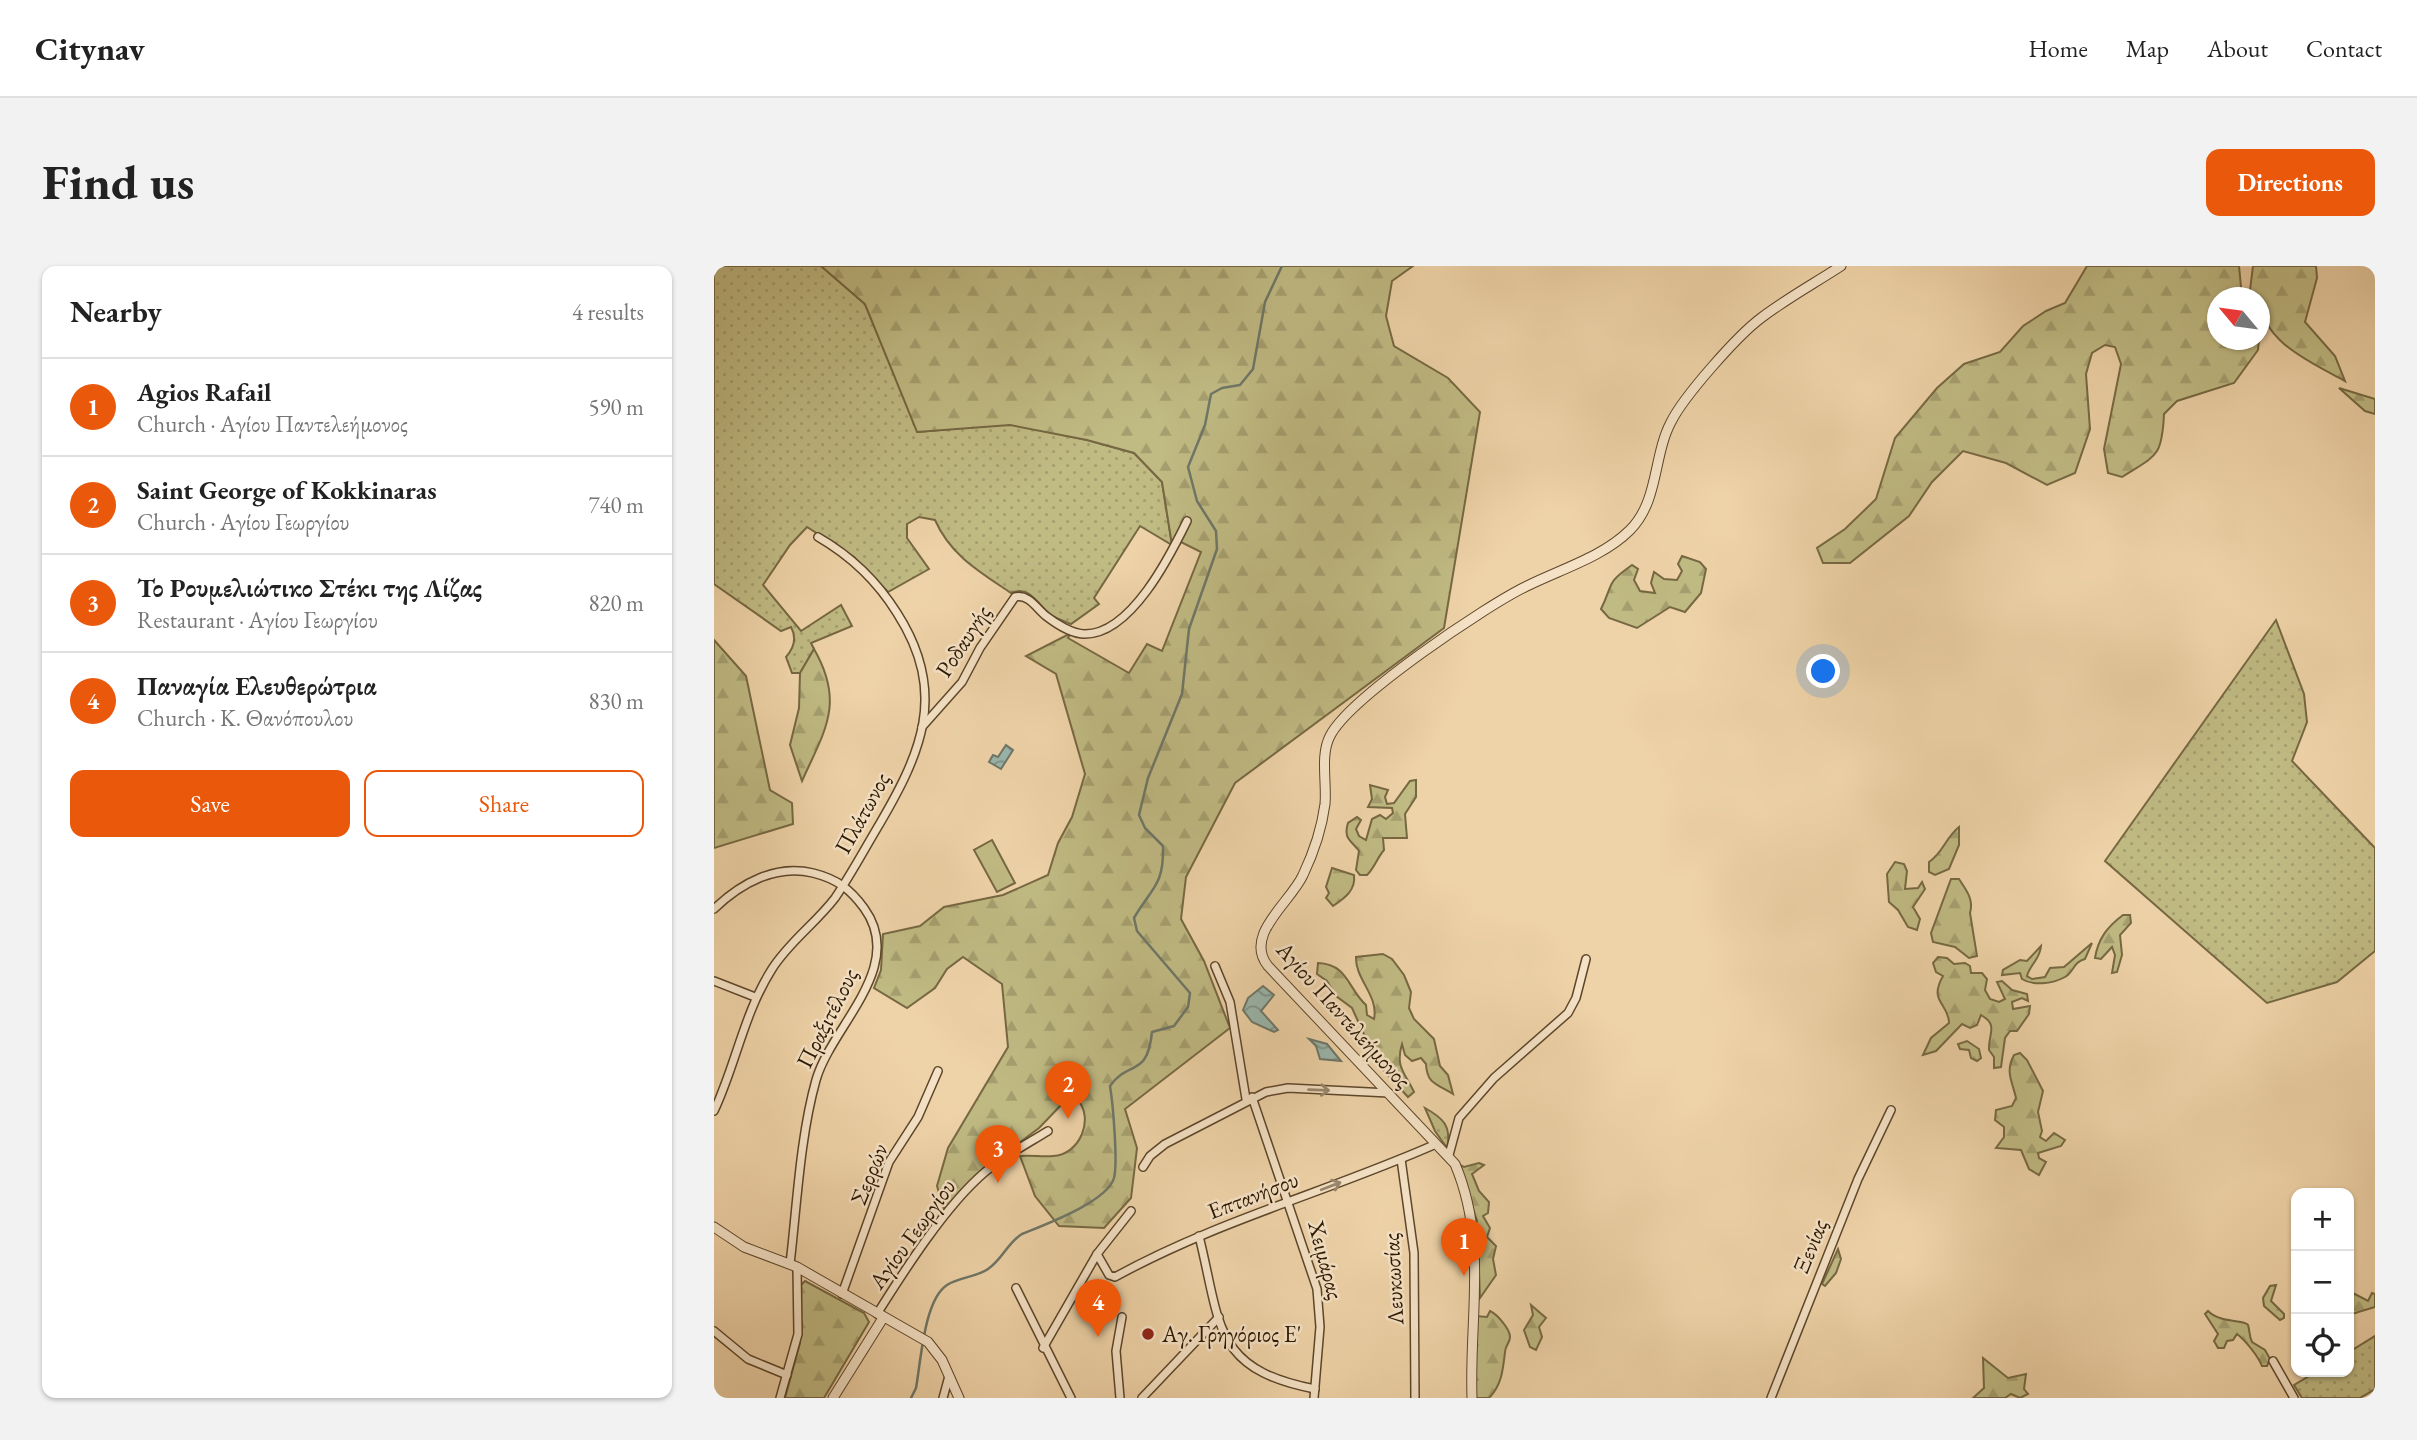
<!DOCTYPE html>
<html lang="en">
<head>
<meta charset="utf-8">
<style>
  :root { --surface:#fff; --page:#f2f2f2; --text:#222; --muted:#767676; --line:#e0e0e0; --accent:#ea580c }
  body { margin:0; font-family:"EB Garamond",serif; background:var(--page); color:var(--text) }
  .controls { position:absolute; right:21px; bottom:21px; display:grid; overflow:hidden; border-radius:14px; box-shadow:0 2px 5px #0004 }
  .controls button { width:63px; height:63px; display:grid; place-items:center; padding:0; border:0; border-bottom:2px solid var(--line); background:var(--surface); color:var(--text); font:35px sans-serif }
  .compass { position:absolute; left:1493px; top:21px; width:63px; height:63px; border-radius:50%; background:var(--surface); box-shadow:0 2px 5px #0004; rotate:299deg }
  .you { position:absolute; left:1110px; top:406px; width:24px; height:24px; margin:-18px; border:5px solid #fff; border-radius:50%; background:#1a73e8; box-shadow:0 0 0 10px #1a73e833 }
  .badge { display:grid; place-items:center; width:46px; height:46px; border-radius:50%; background:var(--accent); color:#fff; font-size:23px; font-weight:700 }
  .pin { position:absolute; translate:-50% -58px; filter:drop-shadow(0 2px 4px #0008) }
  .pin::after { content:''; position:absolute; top:37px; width:24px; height:21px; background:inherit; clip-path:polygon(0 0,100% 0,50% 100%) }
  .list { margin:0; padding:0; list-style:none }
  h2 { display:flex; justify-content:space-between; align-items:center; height:91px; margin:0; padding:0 28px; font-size:30px }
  h2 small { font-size:23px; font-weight:400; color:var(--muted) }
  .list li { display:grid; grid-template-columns:46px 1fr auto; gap:21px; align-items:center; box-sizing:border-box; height:98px; padding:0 28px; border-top:2px solid var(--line) }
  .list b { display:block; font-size:26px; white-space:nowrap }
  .list p { margin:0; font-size:23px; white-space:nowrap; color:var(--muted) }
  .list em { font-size:23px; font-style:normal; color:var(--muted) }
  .actions { display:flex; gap:14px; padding:21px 28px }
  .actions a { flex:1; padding:16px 0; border:2px solid var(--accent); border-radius:14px; text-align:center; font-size:24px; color:var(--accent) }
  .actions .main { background:var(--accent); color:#fff }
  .icon { flex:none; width:38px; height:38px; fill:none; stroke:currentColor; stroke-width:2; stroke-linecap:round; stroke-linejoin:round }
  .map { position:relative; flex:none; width:1661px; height:1132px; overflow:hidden; border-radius:14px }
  header { display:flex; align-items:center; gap:42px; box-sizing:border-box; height:98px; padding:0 35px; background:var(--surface); border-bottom:2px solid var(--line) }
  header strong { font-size:33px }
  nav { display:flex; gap:38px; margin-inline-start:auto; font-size:24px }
  .intro { display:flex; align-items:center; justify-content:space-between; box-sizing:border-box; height:168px; padding:0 42px }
  h1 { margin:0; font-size:49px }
  .button { padding:18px 32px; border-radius:14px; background:var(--accent); color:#fff; font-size:24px; font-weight:700 }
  main { display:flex; gap:42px; padding:0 42px }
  aside { flex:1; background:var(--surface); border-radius:14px; box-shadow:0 2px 5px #0004 }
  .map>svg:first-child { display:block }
</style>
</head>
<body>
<header>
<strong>Citynav</strong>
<nav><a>Home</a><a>Map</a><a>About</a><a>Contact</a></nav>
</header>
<div class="intro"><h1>Find us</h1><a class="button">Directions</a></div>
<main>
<aside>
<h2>Nearby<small>4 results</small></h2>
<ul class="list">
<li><span class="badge">1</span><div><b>Agios Rafail</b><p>Church · Αγίου Παντελεήμονος</p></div><em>590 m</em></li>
<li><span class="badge">2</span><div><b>Saint George of Kokkinaras</b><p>Church · Αγίου Γεωργίου</p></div><em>740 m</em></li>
<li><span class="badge">3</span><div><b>Το Ρουμελιώτικο Στέκι της Λίζας</b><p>Restaurant · Αγίου Γεωργίου</p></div><em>820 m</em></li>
<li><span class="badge">4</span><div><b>Παναγία Ελευθερώτρια</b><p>Church · Κ. Θανόπουλου</p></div><em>830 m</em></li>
</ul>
<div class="actions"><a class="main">Save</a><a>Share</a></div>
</aside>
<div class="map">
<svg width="1661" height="1132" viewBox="0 0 1661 1132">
  <defs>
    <pattern id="grass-dots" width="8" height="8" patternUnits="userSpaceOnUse" patternTransform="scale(1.75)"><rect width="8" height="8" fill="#c0ba83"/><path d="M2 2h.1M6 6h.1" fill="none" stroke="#a59f6f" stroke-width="1.8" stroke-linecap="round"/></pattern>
    <pattern id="forest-firs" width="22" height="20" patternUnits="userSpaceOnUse" patternTransform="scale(1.75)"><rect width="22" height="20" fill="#c0ba83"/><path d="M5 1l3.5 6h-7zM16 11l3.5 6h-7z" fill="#a59f6f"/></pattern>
    <pattern id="water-waves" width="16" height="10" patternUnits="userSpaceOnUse" patternTransform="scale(1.75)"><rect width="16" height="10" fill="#9ab7ae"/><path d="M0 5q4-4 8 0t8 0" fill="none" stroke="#7e948b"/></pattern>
  </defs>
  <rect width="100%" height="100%" fill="#efd3a8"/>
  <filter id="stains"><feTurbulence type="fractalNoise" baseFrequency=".00286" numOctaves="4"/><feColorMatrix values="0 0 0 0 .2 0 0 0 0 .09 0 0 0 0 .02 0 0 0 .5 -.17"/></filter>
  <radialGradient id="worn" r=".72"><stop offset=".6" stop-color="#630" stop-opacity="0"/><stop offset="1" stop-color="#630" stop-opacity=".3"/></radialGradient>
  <g fill="url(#grass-dots)" stroke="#766842" stroke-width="2">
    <path d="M0 0H107L151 38 204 166 296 158 373 174 420 187 448 216 458 279 426 260 380 332 385 338 357 358C350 355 341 352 335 348 324 338 315 319 297 327 266 306 237 290 221 254L205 251 193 258V272L215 303 174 326 140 291 93 261 76 279 49 319 87 365 127 339 138 360 97 377 100 383 86 407H78L72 391C80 382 83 372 77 361L67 365 0 318Z"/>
    <path d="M1562 354 1590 428 1593 456 1578 495 1661 582V685L1623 716 1553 737 1391 595Z"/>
    <path d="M711 842C729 852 738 860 733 882L721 865Z"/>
    <path d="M1661 1070V1123L1646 1132H1588L1580 1119 1602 1106H1635V1086Z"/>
  </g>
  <g fill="url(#forest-firs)" stroke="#766842" stroke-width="2">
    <path d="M107 0H699L678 15 672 50 680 80 734 112 766 146 730 362 521 517 472 611 467 653 490 695 516 762 411 843 423 882 417 932 390 962 345 960 321 930 306 890C318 889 328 891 339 890 366 889 381 852 363 833L351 835 325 862 266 906 230 943 223 920 234 882 294 781 288 718 249 691 233 703 221 722 193 742 160 722 167 704 169 668 206 660 230 641 289 629 334 609 344 577 358 551 371 508 342 408 312 390 357 367 354 372 415 407 433 378 448 385 487 286 467 276 463 282 458 279 448 216 420 187 373 174 296 159 203 166 151 38Z"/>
    <path d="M1373 0H1525L1528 31 1504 32V74H1545L1544 84 1520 117 1463 135 1450 148C1448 191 1443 189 1408 211L1394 207 1390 183 1407 98 1401 81 1391 79 1378 87 1372 108 1376 163 1361 207 1333 219 1292 197 1249 185 1218 216 1195 250 1136 297H1109L1103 282 1131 263 1162 233 1181 172 1223 122 1250 98 1286 86 1309 60 1332 45 1351 37Z"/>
    <path d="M1539 0H1602L1603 12 1591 56 1621 90 1631 115C1598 97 1546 75 1546 32L1539 31 1536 24Z"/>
    <path d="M1625 122 1661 133V148L1651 145Z"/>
    <path d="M968 290 986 296 992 303 987 327 971 346 956 341 923 362 895 352 887 343C900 317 891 318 918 299L924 303 920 314 926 325 941 327 937 317 940 306 950 313 963 314 968 305 964 298Z"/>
    <path d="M0 374 32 410 56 524 78 537 79 558 0 582Z"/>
    <path d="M100 383C131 437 111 464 88 515L76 479 85 442 86 407Z"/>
    <path d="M702 514V531L691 548 693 572H669L670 584C663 592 661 601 653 609H646L642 604 645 585C637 574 629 573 634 557L643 551 647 554 642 563 645 570 652 574 658 553 666 549 672 553 679 547 678 542 654 541 658 533 656 519 674 524 671 531 673 538 680 537 696 515Z"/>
    <path d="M1245 561V579L1235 603 1221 609 1215 606V596C1229 587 1232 571 1245 561Z"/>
    <path d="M1181 596 1190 598 1193 605 1191 623 1204 622 1208 616 1211 623 1199 641 1206 653 1203 664 1194 661 1184 644 1175 636 1173 608Z"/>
    <path d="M618 602 640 609C642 624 631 632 619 640L612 632 615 627 612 621Z"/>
    <path d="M1237 613H1245C1252 624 1260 633 1256 647L1263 690 1255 692 1241 681 1219 676 1217 667Z"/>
    <path d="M1409 649H1416L1417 657 1406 669 1408 689 1403 706 1398 707 1401 689 1398 681 1387 693 1381 692C1384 673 1393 661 1409 649Z"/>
    <path d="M1378 677 1371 693C1359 696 1360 706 1351 711 1338 718 1319 720 1308 713L1306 707 1288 709 1289 704 1306 694 1313 695 1327 680C1326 694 1316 698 1313 710L1318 713 1331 711 1336 702 1350 701Z"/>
    <path d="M669 688 678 693 690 709 697 726 695 742 700 753 720 773 726 800 734 809 739 828C724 818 713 819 712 798L707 792 698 795 691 789 688 778C681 801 691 807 700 826L694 831 663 797 638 742 622 730 613 715 603 708 604 697C634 698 634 723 652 739L653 749 660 753C665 730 641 713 642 691Z"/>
    <path d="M1224 691 1233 692 1240 698 1251 697 1256 700 1257 707H1268L1273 713 1271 724 1276 733 1285 736 1291 733 1283 716 1288 715 1298 724 1313 728 1314 735 1308 732 1298 736 1299 743 1316 740 1315 748 1303 765H1296L1291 772 1287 801 1280 802V791L1275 784C1274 768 1285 759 1267 749L1263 759 1256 762 1248 758 1222 785 1209 789 1217 772 1235 757C1235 737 1214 736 1229 710L1222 706 1219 697Z"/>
    <path d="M1253 775 1265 783 1267 792 1263 795 1257 792 1255 784 1246 783 1244 778Z"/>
    <path d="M1306 787 1313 794 1329 825 1324 846 1328 865 1326 871 1332 875 1340 867 1351 874 1347 880 1324 887 1325 892 1332 896 1325 909 1315 903 1307 884 1282 882 1290 871V861L1281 854 1282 844 1298 840 1302 832C1298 814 1291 806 1300 789Z"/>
    <path d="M765 897 770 899 758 908 765 925 775 936 774 947 769 950 776 962 773 971 782 980 779 993 782 1009 766 1032 763 955 744 898 750 901Z"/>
    <path d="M1124 983 1127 993 1122 1007 1111 1020 1108 1018Z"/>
    <path d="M91 1015 150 1047 155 1056 110 1132H71L86 1077V1020Z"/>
    <path d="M1562 1019 1557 1035 1570 1048V1052L1566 1054 1550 1040 1549 1032 1556 1020Z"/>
    <path d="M1635 1025 1654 1035 1658 1027 1661 1028V1041L1635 1049Z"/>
    <path d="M817 1039 832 1052 825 1061 828 1071 822 1084 816 1081 810 1064 819 1049Z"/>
    <path d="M776 1045C783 1048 796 1063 796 1071 796 1077 791 1080 791 1086 789 1103 788 1119 775 1132H762V1050L773 1051Z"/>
    <path d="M1494 1045C1507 1058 1531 1053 1534 1059 1536 1065 1535 1070 1538 1076L1551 1084 1556 1093 1553 1100H1548C1544 1090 1531 1074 1523 1068L1519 1074 1513 1075 1510 1082H1504L1500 1075 1504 1068 1491 1048Z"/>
    <path d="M1269 1092 1294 1112 1312 1108 1310 1123 1314 1128 1306 1132 1297 1128 1291 1132H1259L1270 1122Z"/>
  </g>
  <path fill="#c0ba83" stroke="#766842" stroke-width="2" d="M278 574 301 617 283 626 260 584Z"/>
  <g fill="url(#water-waves)" stroke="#6e7768" stroke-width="2">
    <path d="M292 479 299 484 287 503 275 496 279 489 284 491Z"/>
    <path d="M549 720 560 729 547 745 564 764 560 766 538 756 529 744 534 732Z"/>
    <path d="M595 773 613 778 627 795 606 793 602 780Z"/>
  </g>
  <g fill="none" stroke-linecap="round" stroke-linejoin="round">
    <path stroke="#6e7768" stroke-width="2.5" d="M197 1132 202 1122C207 1095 210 1034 233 1019 245 1011 263 1011 274 1003 289 993 293 977 308 968 330 959 393 936 400 912 404 897 399 838 396 820 415 793 433 813 438 766L460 760 474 741 476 727 423 665 420 652C438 621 450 620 449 580L431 562 425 549 434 512 468 428 475 363 503 283 502 265 483 235 474 201 491 159 497 128 508 122 526 119 539 103 551 36 568 0"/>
    <defs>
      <g id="minor">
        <path d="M208 461 248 416 266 382 301 331C315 328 322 342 332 350 341 357 358 368 371 368 417 368 456 290 473 255"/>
        <path d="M0 643C27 617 62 598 99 607 123 613 136 623 150 642 193 701 118 759 102 814 86 871 83 939 76 998"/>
        <path d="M501 700 516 736 532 833"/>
        <path d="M0 715 41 731"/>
        <path d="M538 831 603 1023 606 1061 600 1132"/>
        <path d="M0 845C22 798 30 747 58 703 75 676 102 657 121 632 136 610 149 586 162 564 207 488 235 428 183 347 163 315 137 290 104 271"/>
        <path d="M735 889 745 852 780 812 854 747 862 732 872 693"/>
        <path d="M687 893 700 987 701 1132"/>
        <path d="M429 901 436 890 451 878 552 826 574 822 675 827"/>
        <path d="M485 970C507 1058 498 1103 601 1123"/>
        <path d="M383 988 395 1009 401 1011C502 955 616 925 722 878"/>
        <path d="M302 1022 357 1132"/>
        <path d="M128 1028 175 896 204 851 224 805"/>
        <path d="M163 1048C190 1005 232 939 271 906 290 890 313 878 334 865"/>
        <path d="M0 1065 34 1093 73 1109"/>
        <path d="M329 1082 383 988 417 945"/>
        <path d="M1559 1095 1580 1132"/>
        <path d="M66 1132 84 1068 83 1001"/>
        <path d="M229 1132 235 1110"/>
        <path d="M406 1132 402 1085 408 1051"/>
        <path d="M428 1132 505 1051"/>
        <path d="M1057 1132 1144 913 1177 844"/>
      </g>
      <g id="tertiary">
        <path d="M0 961 30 981 83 1001 214 1076 228 1094 245 1132"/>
        <path d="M119 1132 169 1052"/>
        <path d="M758 1132C755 1050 774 976 741 898L554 700C529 669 577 636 589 609 599 588 608 561 611 538 613 517 606 489 616 470 635 432 773 339 813 320 847 303 889 291 916 264 945 235 939 190 957 156 970 130 1023 70 1047 52 1072 33 1101 17 1127 0"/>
      </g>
    </defs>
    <use href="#minor" stroke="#5c462a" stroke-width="10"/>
    <use href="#tertiary" stroke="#5c462a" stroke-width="11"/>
    <use href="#minor" stroke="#f5e2c6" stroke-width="7"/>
    <use href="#tertiary" stroke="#f5e2c6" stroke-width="9"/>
  </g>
  <defs><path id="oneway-shaft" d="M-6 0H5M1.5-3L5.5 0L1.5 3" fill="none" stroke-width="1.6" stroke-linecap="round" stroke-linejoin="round" transform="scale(1.75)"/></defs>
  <g stroke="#9a876d">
    <use href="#oneway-shaft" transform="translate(605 824) rotate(2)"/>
    <use href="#oneway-shaft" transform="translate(617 920) rotate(-21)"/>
  </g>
  <circle fill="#8f2418" stroke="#f5e2c6" stroke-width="2.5" cx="434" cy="1068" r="7"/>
  <g text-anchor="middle" stroke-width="5" stroke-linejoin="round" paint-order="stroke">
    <g font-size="23" fill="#2b1700" stroke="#f5e2c6">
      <text transform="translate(249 375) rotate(-57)" y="8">Ροδαυγής</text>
      <text transform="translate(148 547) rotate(-61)" y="8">Πλάτωνος</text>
      <text transform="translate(630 749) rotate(48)" y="8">Αγίου Παντελεήμονος</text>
      <text transform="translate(113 752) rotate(-63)" y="8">Πραξιτέλους</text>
      <text transform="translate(155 908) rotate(-68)" y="8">Σερρών</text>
      <text transform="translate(539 929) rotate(-21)" y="8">Επτανήσου</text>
      <text transform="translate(198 968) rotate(-54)" y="8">Αγίου Γεωργίου</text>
      <text transform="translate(1096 980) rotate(-68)" y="8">Ξενίας</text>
      <text transform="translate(612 994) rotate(75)" y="8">Χειμάρας</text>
      <text transform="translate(679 1013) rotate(-93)" y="8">Λευκωσίας</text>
    </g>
    <g font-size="23" fill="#2b1700" stroke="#f5e2c6" text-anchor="start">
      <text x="448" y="1076">Αγ. Γρηγόριος Ε'</text>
    </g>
  </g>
  <rect width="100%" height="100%" filter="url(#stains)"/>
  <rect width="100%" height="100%" fill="url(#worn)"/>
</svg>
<div class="controls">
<button>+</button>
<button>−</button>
<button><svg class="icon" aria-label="locate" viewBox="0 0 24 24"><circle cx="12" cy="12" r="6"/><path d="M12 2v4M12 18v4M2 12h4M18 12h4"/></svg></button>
</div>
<svg class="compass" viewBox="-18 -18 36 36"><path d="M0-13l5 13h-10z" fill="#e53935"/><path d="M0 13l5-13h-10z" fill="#767676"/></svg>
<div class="you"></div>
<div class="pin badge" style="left:750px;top:1010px">1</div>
<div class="pin badge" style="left:354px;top:853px">2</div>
<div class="pin badge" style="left:284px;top:917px">3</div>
<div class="pin badge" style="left:384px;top:1071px">4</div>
</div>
</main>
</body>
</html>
